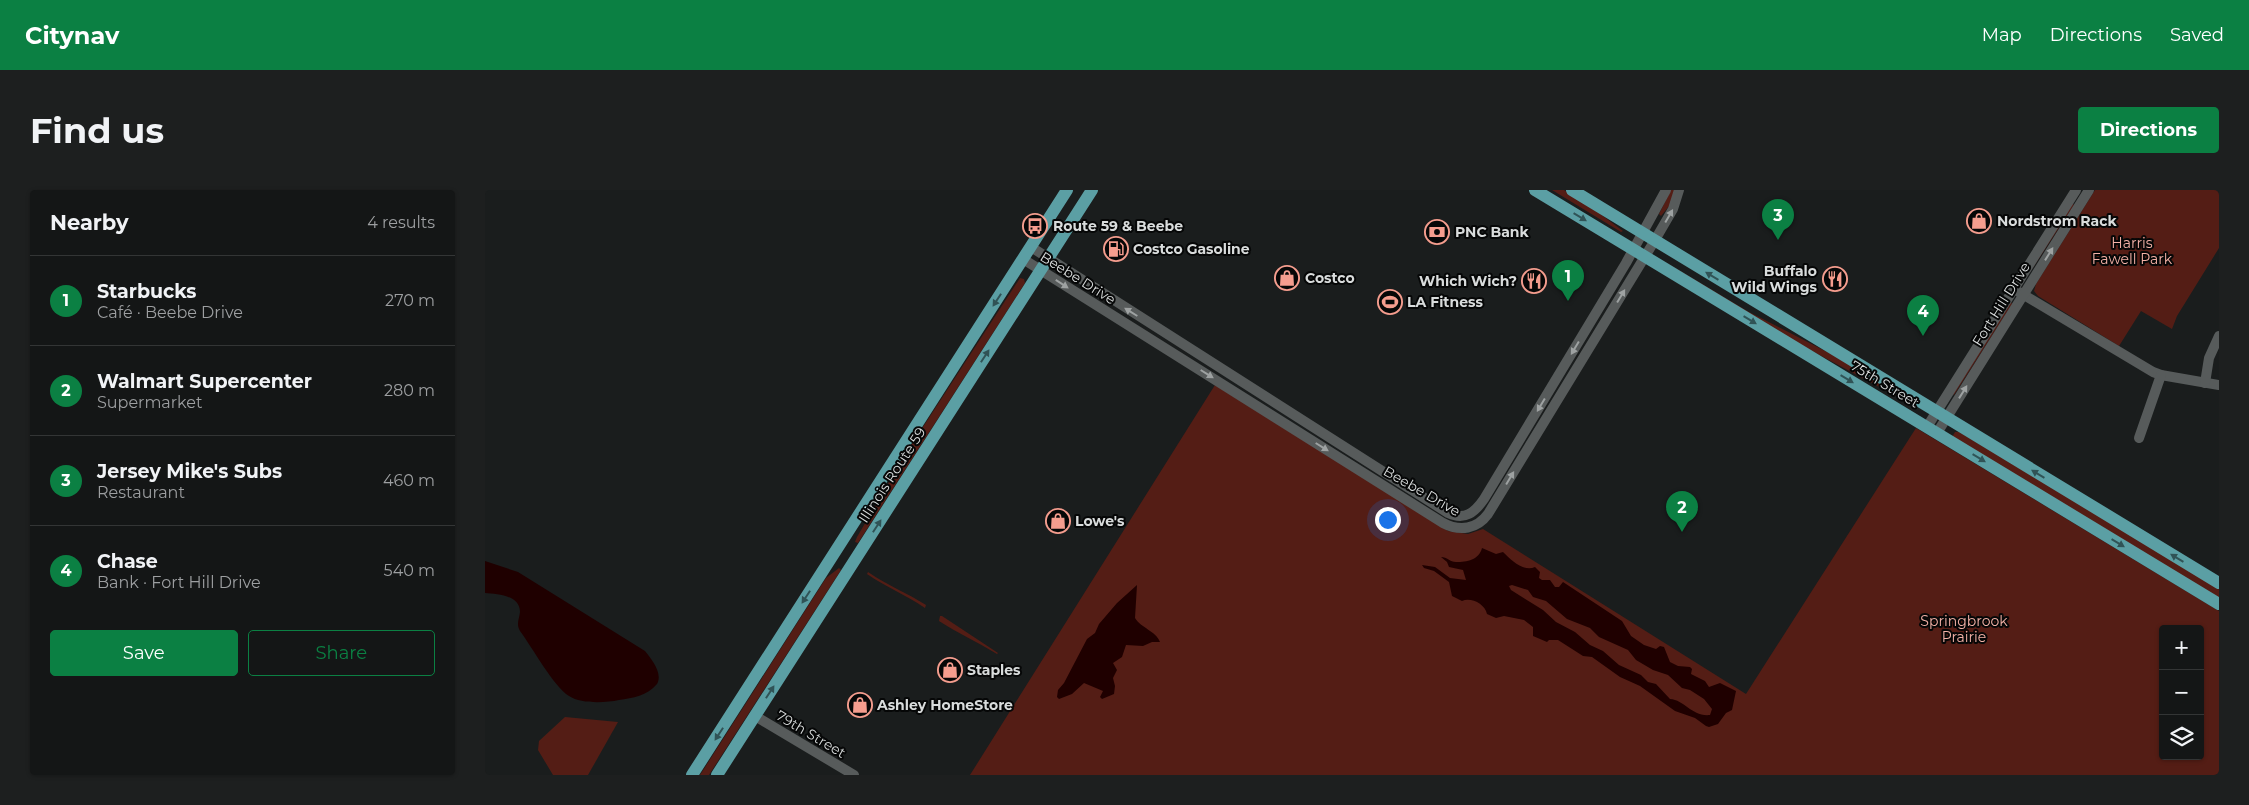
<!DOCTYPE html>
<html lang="en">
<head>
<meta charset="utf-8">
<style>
  :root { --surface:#141616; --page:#1d1f1f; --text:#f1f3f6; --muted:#9d9fa1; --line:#333535; --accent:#0b8043 }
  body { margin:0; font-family:Montserrat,sans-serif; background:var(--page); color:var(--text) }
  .controls { position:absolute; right:15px; bottom:15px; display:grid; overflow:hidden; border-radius:5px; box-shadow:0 1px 4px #0004 }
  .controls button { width:45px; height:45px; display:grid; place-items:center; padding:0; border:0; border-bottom:1px solid var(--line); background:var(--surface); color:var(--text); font:25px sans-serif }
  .you { position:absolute; left:902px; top:329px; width:18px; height:18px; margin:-12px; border:4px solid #fff; border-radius:50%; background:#1a73e8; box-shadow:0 0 0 8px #1a73e833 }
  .badge { display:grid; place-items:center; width:32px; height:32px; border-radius:50%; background:var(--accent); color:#fff; font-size:16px; font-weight:700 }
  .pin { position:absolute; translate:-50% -41px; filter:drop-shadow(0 1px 2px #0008) }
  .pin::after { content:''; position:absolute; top:26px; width:18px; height:15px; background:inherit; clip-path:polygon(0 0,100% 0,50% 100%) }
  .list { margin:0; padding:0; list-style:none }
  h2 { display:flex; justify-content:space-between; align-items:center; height:65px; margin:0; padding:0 20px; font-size:21px }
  h2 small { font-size:16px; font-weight:400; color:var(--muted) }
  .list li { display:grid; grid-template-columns:32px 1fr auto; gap:15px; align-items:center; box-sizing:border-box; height:90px; padding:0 20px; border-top:1px solid var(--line) }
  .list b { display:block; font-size:19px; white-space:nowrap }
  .list p { margin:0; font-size:16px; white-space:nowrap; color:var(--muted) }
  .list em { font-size:16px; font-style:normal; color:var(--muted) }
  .actions { display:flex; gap:10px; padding:15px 20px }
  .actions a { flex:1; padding:11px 0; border:1px solid var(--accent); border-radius:5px; text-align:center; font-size:18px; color:var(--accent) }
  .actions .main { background:var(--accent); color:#fff }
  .icon { flex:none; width:28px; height:28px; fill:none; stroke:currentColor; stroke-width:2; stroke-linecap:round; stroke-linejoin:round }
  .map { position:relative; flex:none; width:1734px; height:585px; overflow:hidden; border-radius:5px }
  header { display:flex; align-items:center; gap:30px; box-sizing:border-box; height:70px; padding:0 25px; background:var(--accent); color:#fff }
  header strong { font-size:24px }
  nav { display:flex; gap:28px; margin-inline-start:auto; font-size:18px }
  .intro { display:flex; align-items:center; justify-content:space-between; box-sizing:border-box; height:120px; padding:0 30px }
  h1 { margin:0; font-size:35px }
  .button { padding:12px 22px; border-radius:5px; background:var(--accent); color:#fff; font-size:18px; font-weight:700 }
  main { display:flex; gap:30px; padding:0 30px }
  aside { flex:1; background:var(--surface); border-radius:5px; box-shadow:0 1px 4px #0004 }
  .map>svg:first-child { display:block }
</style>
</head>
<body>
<header>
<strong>Citynav</strong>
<nav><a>Map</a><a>Directions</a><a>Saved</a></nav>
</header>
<div class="intro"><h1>Find us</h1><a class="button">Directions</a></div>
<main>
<aside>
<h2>Nearby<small>4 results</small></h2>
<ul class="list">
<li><span class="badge">1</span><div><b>Starbucks</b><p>Café · Beebe Drive</p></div><em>270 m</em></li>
<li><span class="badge">2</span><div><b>Walmart Supercenter</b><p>Supermarket</p></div><em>280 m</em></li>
<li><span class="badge">3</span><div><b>Jersey Mike's Subs</b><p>Restaurant</p></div><em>460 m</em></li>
<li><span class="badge">4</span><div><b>Chase</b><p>Bank · Fort Hill Drive</p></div><em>540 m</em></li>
</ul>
<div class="actions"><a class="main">Save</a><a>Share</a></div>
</aside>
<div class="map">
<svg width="1734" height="585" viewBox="0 0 1734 585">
  <rect width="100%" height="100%" fill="#1a1d1d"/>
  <g fill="#541d15" fill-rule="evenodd">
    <path d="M1067 0H1079L1106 17 1138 41 1136 42Z"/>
    <path d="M1186 0H1190L1185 15 1176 26 1174 24Z"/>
    <path d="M1610 0H1734V58L1692 126 1687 139 1656 121 1634 156 1553 106 1549 101 1551 94Z"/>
    <path d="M1587 13 1589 15 1541 88Z"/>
    <path d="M1174 68 1264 122 1350 166 1429 213 1428 215 1312 153Z"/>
    <path d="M535 88 539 89 540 93 373 353 370 352 372 347 423 260Z"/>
    <path d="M1526 112 1527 114 1469 205 1468 204Z"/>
    <path d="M730 195 963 341 983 344 998 339 1261 504 1431 238 1734 421V585H485ZM1678 439H1715V566H1678Z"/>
    <path d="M1470 242H1474L1734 398V409L1467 247Z"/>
    <path d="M354 378 356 380 224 585H215L341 388Z"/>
    <path d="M383 382C402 395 422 403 441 415L440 418C421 405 401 397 382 384Z"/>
    <path d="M455 426H457L513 463 512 464C493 452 472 443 454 431Z"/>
    <path d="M80 527 133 532 103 585H68L53 560 54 551Z"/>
  </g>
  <g fill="#1f0000" fill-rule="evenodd">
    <path d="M997 358 1011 364 1018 362C1026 370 1038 382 1050 377L1055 382 1054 388 1057 390H1065L1070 397H1074L1078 392 1137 431 1146 446 1159 455 1171 459 1175 456 1179 457 1185 472 1193 476 1205 477 1207 479 1206 484 1220 491 1224 497 1235 493 1251 501 1247 520 1241 523 1233 534 1224 537 1221 536 1210 528 1190 521 1155 496 1135 487 1107 467 1098 466 1073 450H1064L1062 452 1048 446V437L1039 430 1019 426 1011 428 1002 424C1000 414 986 407 977 411L967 406 964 392 949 381 939 378 937 375 950 377 965 388 981 390 978 380 964 377 962 372 956 367C962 367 965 372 971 372 982 372 994 370 997 358ZM1027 395 1043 400 1048 407 1061 411 1082 429 1105 438 1114 447 1143 460 1151 470 1168 480 1183 485 1197 498 1205 500 1219 509 1227 519 1225 525C1207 527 1200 510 1185 509L1171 494 1163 492 1156 485 1134 475 1118 461 1105 455 1090 442 1071 432 1058 420 1026 400 1024 396Z"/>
    <path d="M0 371 33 382 160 461C167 470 178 483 172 494 162 506 148 508 134 510 120 513 96 514 84 506 69 497 47 457 35 441 31 434 34 430 35 422 35 405 12 404 0 403Z"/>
    <path d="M652 395 650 428C656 438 671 441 675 452H667L658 456 641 455 637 467 628 473 632 480 628 488 630 496 629 504 617 509 615 507 618 501 599 493 587 504 574 509 572 507 573 500 579 493 602 449 610 443 614 434 632 413Z"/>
  </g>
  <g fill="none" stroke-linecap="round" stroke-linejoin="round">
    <g stroke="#575b5b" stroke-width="10">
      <path d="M546 57 963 323C980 331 990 322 999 309L1141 73 1181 0"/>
      <path d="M538 69 958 333C975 342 992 339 1003 324L1170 50 1188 19 1194 0"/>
      <path d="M1534 102 1668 182 1676 185 1734 195"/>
      <path d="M1720 193 1724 168 1734 146"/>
      <path d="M1442 237 1591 0"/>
      <path d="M1452 243 1604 0"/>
      <path d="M1654 248 1676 185"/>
      <path d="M270 526 369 585"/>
    </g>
    <g stroke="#5b9fa4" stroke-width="12">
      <path d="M1050 0 1734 414"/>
      <path d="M1087 0 1734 393"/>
      <path d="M207 585 582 0"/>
      <path d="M232 585 607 0"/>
    </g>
  </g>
  <defs><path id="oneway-solid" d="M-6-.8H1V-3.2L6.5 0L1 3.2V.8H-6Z" transform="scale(1.25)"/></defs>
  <g fill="#9ea2a2">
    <use href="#oneway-solid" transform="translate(1184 26) rotate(-60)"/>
    <use href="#oneway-solid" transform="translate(1564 64) rotate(-58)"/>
    <use href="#oneway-solid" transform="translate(577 94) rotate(33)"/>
    <use href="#oneway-solid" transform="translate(1136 106) rotate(-59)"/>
    <use href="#oneway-solid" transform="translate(646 122) rotate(-148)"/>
    <use href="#oneway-solid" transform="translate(1090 158) rotate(121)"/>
    <use href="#oneway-solid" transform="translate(722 184) rotate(32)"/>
    <use href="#oneway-solid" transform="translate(1478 202) rotate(-58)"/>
    <use href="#oneway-solid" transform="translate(1056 215) rotate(121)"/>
    <use href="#oneway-solid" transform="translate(837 257) rotate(32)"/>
    <use href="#oneway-solid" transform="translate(1025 288) rotate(-59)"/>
  </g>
  <g fill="#305356">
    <use href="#oneway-solid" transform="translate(1095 27) rotate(31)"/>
    <use href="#oneway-solid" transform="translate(1227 86) rotate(-149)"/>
    <use href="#oneway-solid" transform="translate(512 110) rotate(123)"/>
    <use href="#oneway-solid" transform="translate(1265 130) rotate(31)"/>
    <use href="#oneway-solid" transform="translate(500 166) rotate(-57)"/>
    <use href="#oneway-solid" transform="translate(1362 189) rotate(31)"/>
    <use href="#oneway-solid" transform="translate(1494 268) rotate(31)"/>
    <use href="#oneway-solid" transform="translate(1553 284) rotate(-149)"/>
    <use href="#oneway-solid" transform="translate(392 336) rotate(-57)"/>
    <use href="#oneway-solid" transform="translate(1633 353) rotate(31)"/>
    <use href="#oneway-solid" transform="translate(1692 368) rotate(-149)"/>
    <use href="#oneway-solid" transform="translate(321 407) rotate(123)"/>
    <use href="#oneway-solid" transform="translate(285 502) rotate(-57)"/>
    <use href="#oneway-solid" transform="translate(234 544) rotate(123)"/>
  </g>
  <defs>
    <symbol id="shop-ring" viewBox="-11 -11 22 22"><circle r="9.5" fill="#060707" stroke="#f59d8e" stroke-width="1.5"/><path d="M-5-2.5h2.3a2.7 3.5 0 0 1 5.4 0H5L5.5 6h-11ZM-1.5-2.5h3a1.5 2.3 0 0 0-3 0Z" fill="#f59d8e"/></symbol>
    <symbol id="bus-ring" viewBox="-11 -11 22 22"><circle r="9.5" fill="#060707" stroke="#f59d8e" stroke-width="1.5"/><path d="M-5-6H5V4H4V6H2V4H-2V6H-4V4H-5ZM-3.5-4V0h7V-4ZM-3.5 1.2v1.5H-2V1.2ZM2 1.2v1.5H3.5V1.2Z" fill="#f59d8e"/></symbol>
    <symbol id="bank-ring" viewBox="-11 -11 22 22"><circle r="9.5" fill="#060707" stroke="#f59d8e" stroke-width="1.5"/><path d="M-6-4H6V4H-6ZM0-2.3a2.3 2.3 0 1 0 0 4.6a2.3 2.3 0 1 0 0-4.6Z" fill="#f59d8e"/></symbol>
    <symbol id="fuel-ring" viewBox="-11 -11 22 22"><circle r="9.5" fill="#060707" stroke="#f59d8e" stroke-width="1.5"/><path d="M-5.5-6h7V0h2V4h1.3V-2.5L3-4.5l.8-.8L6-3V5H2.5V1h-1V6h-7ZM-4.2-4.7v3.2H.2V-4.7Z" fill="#f59d8e"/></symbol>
    <symbol id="restaurant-ring" viewBox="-11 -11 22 22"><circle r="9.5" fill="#060707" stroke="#f59d8e" stroke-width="1.5"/><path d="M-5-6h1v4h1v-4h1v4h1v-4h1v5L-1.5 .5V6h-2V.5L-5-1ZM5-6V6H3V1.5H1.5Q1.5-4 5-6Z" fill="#f59d8e"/></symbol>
    <symbol id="stadium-ring" viewBox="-11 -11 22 22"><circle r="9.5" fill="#060707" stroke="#f59d8e" stroke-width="1.5"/><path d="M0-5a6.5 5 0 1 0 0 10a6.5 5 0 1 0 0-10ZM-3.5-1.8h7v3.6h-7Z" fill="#f59d8e"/></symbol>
  </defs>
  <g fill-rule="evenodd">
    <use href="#shop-ring" x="1480" y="17" width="28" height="28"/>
    <use href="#bus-ring" x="536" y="22" width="28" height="28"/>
    <use href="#bank-ring" x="938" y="28" width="28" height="28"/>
    <use href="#fuel-ring" x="617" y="45" width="28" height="28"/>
    <use href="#shop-ring" x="788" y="74" width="28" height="28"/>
    <use href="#restaurant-ring" x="1336" y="75" width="28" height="28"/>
    <use href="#restaurant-ring" x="1035" y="77" width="28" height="28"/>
    <use href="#stadium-ring" x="891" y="98" width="28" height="28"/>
    <use href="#shop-ring" x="559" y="317" width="28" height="28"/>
    <use href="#shop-ring" x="451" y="466" width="28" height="28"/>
    <use href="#shop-ring" x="361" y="501" width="28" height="28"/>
  </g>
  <g text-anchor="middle" stroke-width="4" stroke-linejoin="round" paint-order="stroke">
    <g font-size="14" font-weight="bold" fill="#d9dcdc" stroke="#060707" text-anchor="start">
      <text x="1512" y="36">Nordstrom Rack</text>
      <text x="568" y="41">Route 59 &amp; Beebe</text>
      <text x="970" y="47">PNC Bank</text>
      <text x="648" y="64">Costco Gasoline</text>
      <text x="1332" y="86" text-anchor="end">Buffalo<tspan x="1332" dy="16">Wild Wings</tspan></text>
      <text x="820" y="93">Costco</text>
      <text x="1032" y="96" text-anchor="end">Which Wich?</text>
      <text x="922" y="117">LA Fitness</text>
      <text x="590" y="336">Lowe's</text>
      <text x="482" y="485">Staples</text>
      <text x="392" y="520">Ashley HomeStore</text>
    </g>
    <g font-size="14" fill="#f4b2a7" stroke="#060707">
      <text x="1647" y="58">Harris<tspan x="1647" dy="16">Fawell Park</tspan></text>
      <text x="1479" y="436">Springbrook<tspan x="1479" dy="16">Prairie</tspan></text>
    </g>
    <g font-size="14" fill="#d9dcdc" stroke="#060707">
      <text transform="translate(593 88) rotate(32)" y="5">Beebe Drive</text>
      <text transform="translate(1516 114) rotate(-58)" y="5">Fort Hill Drive</text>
      <text transform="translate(1400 194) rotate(31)" y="5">75th Street</text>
      <text transform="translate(407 285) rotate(-57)" y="5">Illinois Route 59</text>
      <text transform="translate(937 301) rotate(30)" y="5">Beebe Drive</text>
      <text transform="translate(326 544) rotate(31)" y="5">79th Street</text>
    </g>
  </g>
</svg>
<div class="controls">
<button>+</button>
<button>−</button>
<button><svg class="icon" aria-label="layers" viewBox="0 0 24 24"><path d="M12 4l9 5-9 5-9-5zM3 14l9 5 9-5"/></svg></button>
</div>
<div class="you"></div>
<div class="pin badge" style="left:1083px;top:111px">1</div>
<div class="pin badge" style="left:1197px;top:342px">2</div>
<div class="pin badge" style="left:1293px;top:50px">3</div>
<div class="pin badge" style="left:1438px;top:146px">4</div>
</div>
</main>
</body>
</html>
